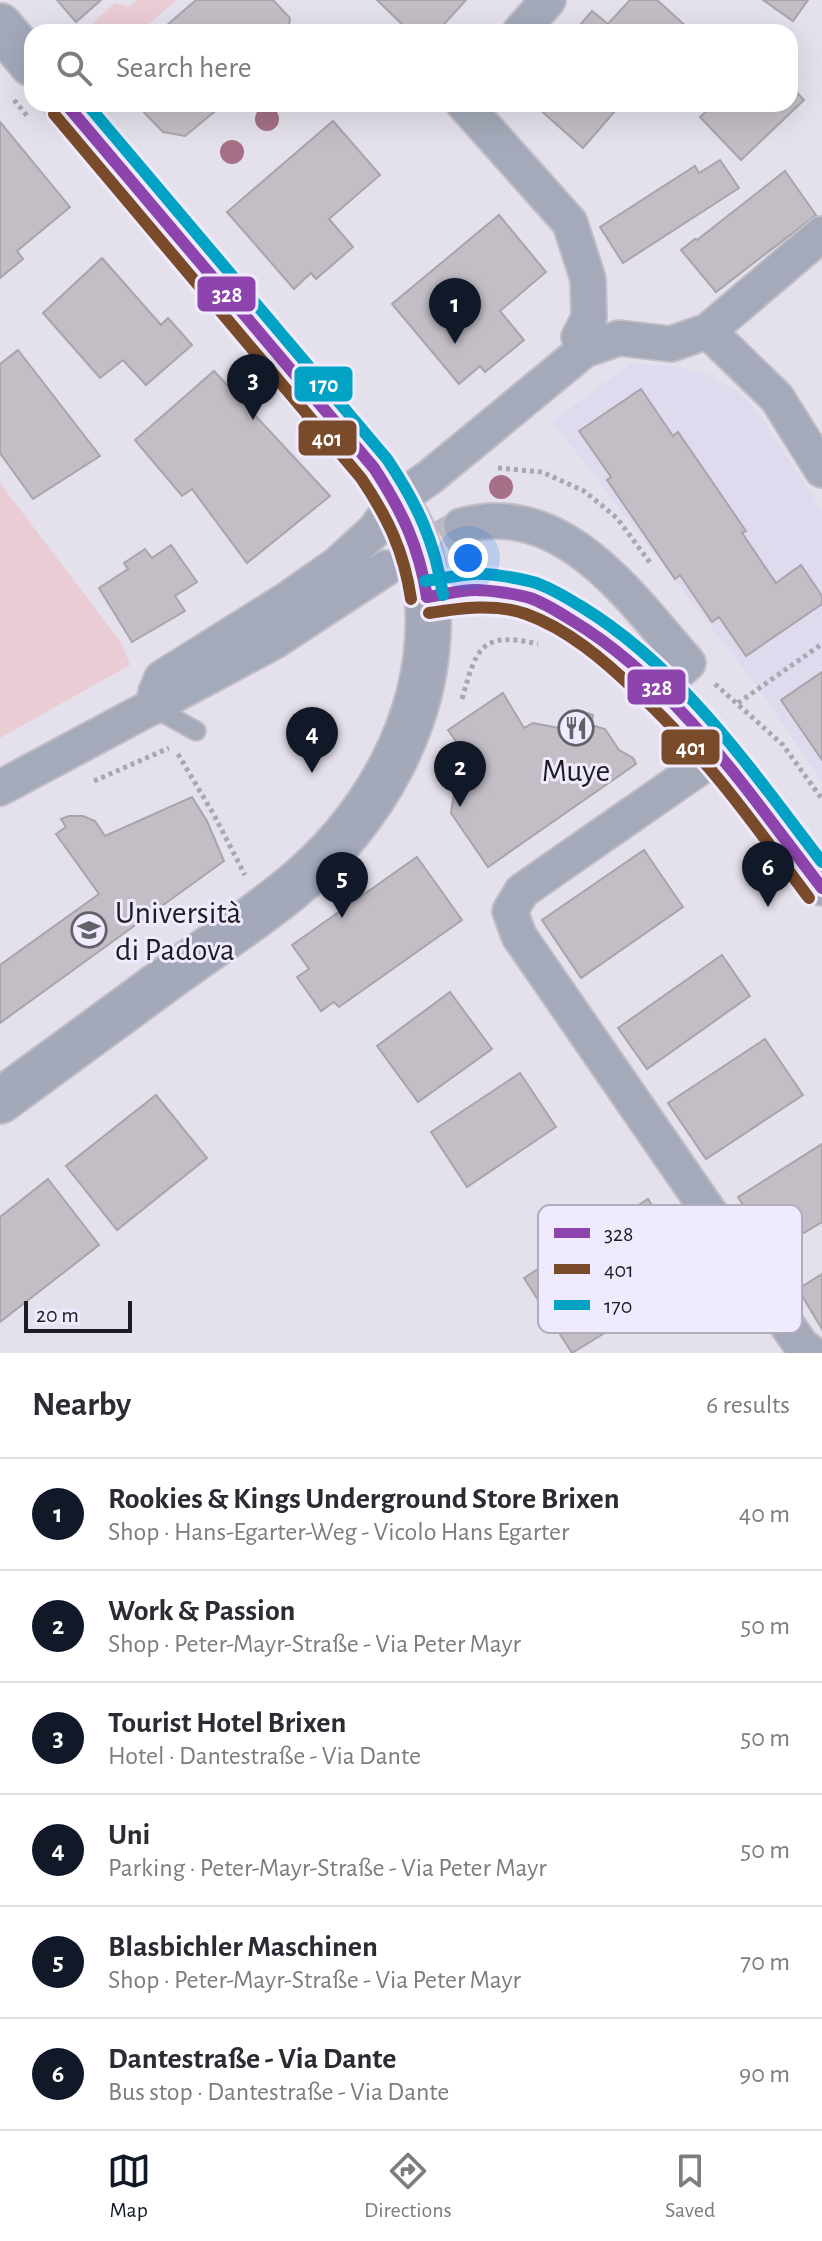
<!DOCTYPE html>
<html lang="en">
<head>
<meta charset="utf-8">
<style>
  :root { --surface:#fff; --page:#f2f2f3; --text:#2b2b33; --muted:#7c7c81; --line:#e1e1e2; --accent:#111827 }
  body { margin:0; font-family:"Alegreya Sans",sans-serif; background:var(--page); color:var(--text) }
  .scale { position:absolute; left:24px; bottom:20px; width:108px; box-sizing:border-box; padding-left:8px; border:4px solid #1e1b22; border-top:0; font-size:22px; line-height:28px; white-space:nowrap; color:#1e1b22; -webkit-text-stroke:6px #f0eafe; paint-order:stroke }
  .you { position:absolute; left:468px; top:558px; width:28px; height:28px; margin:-20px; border:6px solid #fff; border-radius:50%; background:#1a73e8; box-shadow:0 0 0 12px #1a73e833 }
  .badge { display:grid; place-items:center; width:52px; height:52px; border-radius:50%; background:var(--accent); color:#fff; font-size:26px; font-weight:700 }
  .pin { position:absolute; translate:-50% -66px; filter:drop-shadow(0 2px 4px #0008) }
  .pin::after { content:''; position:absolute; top:42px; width:28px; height:24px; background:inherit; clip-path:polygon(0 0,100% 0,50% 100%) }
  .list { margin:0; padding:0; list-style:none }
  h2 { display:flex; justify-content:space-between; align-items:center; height:104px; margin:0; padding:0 32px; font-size:34px }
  h2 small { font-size:26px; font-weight:400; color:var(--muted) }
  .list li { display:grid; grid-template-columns:52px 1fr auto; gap:24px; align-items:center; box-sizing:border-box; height:112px; padding:0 32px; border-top:2px solid var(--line) }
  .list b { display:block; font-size:30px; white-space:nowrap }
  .list p { margin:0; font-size:26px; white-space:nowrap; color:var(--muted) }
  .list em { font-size:26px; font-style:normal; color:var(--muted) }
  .icon { flex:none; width:44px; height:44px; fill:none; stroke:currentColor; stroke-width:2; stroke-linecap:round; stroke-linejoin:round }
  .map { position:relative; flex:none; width:822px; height:1353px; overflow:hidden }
  .search { position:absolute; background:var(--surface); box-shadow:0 8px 32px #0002; left:24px; right:24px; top:24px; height:88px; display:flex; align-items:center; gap:20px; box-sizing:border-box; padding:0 28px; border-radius:24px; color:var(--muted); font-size:30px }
  .sheet { height:776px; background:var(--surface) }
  nav { display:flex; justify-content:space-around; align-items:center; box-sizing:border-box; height:112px; border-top:2px solid var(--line); background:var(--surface); font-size:22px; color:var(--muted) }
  nav a { display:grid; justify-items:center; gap:4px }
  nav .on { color:var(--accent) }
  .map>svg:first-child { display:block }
</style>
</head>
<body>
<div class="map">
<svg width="822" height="1353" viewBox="0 0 822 1353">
  <rect width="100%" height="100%" fill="#e4e1ec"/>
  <path fill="#e0daee" d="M632 363 679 367 706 374 735 389 755 408 822 510V782L755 684 552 421Z"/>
  <g fill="#eaccd5">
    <path d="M138 0H176L140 32H83L115 3 129 7Z"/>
    <path d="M0 483 122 644 130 665 0 738Z"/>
  </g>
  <g fill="#c3bec6" stroke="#a8a4ab" stroke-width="2">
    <path d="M57 0H101L76 22Z"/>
    <path d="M196 0H273L290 18 288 32H159Z"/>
    <path d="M377 0H466L437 32H410Z"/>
    <path d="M630 0H657L687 27 683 32H574L592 11 608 24Z"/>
    <path d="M763 0H808L793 21Z"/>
    <path d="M790 85 804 100 741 160 700 117 714 104H790Z"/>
    <path d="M136 104H224L185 136 163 132Z"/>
    <path d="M539 104H621L583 148 537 107Z"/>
    <path d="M333 121 380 175 329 219 353 247 316 279 311 273 294 289 227 212Z"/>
    <path d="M0 122 70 207 17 251 23 259 0 278Z"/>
    <path d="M720 160 739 188 623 263 600 227 695 166 699 173Z"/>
    <path d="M785 171 816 215 716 292 681 250 695 239 697 240Z"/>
    <path d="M499 215 546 272 500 311 524 340 485 372 480 366 459 384 392 304Z"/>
    <path d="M102 258 161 325 168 318 192 345 146 385 123 360 100 378 43 313Z"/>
    <path d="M18 350 100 456 33 499 0 453V364Z"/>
    <path d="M214 371 330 496 247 563 192 489 182 496 135 440Z"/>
    <path d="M641 389 673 436 678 432 746 531 742 533 776 583 801 565 822 596V604L746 656 719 617 712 622 680 575 675 579 607 480 611 477 579 431Z"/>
    <path d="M171 545 197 582 175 596 185 611 132 642 99 588 128 569 124 563 145 549 152 558Z"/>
    <path d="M822 672V760L781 700Z"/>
    <path d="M503 693 524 728 533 723 570 730 577 710 593 715 591 725 605 729 619 750 633 758 636 764 488 867 451 813 457 776 473 765 448 730Z"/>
    <path d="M192 797 207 821 224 861 0 1023V965L99 894 56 834 66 827 61 819 69 816H83L95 821 105 836Z"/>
    <path d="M644 850 683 907 581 978 542 920Z"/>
    <path d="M417 857 462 920 339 1007 334 1002 321 1011 297 977 309 969 292 945Z"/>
    <path d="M722 955 750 996 647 1069 618 1028Z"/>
    <path d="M450 992 492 1049 418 1102 377 1046Z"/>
    <path d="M765 1039 803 1095 706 1159 668 1103Z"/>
    <path d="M520 1073 556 1127 467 1187 431 1132Z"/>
    <path d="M156 1095 207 1158 117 1230 66 1166Z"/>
    <path d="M822 1144V1222L772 1252 738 1197Z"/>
    <path d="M48 1179 99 1245 0 1322V1217Z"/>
    <path d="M648 1199 697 1275 658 1299 654 1294 600 1328 603 1334 572 1353 524 1278Z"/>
    <path d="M822 1274V1329L798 1289Z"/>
  </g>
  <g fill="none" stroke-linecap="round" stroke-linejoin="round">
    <path stroke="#bcb9c4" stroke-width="34" stroke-dasharray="34 17" stroke-linecap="butt" d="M397 562 461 526"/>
    <defs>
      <path id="service" d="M153 707 196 731"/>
      <g id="minor">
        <path d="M520 32 548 0"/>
        <path d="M464 104 570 223 588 279 589 318 579 337 584 350"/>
        <path d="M708 331 777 398 822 470"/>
        <path d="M461 526C562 497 630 597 688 663L659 689"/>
        <path d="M427 597 476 590 529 598 557 611 590 631 621 654 684 715 719 754 822 888"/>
        <path d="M153 707 156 692 162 678 288 599 338 564 375 530 396 501 430 477 584 350 619 338 671 344 708 331 822 234"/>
        <path d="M719 754 522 891 510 911 519 936 801 1345 811 1353"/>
        <path d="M0 788 273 642 386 568"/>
      </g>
      <g id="secondary">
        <path d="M0 26 32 64"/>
        <path d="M0 1101C59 1058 117 1015 176 972 214 945 253 919 289 890 374 821 433 718 428 607 427 581 422 554 412 530 402 508 388 488 374 468L66 104"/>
      </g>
    </defs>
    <use href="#service" stroke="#c1bec7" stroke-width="22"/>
    <use href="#minor" stroke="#c1bec7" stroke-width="38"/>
    <use href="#secondary" stroke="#c1bec7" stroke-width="48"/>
    <g stroke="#a7a8b3" stroke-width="5" stroke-dasharray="4 4" stroke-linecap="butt">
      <path d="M14 100 28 117"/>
      <path d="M498 468 542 472 584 491 617 518 651 564"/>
      <path d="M715 684 783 745 822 799"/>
      <path d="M462 699C476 650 480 630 538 644"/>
      <path d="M738 703 822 644"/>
      <path d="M178 754 214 815 245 875"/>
      <path d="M94 781 169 748"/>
    </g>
    <use href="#service" stroke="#a4aab9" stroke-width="18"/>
    <use href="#minor" stroke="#a4aab9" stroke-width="34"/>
    <use href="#secondary" stroke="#a3a9b9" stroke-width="44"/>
    <defs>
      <g id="bus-1">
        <path d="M66 104 374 468C402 511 419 546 427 597"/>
        <path d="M427 597C443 595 460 590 475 590 489 590 517 594 530 598 545 603 560 613 573 621 676 683 750 795 822 888"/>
      </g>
      <g id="bus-2">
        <path d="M54 114 361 478C388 518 404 551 411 599"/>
        <path d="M429 613C461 608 495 603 526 614 568 629 605 661 636 691 660 714 683 737 704 762 742 805 775 853 809 898"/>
      </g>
      <g id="bus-3">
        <path d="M87 104 387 459C417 504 435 541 443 595"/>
        <path d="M425 581C441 579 457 575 473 574 488 573 518 578 533 582 550 587 567 598 582 607 682 668 752 771 822 862"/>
      </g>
    </defs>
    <use href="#bus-1" stroke="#f0eafe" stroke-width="18"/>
    <use href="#bus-2" stroke="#f0eafe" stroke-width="18"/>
    <use href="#bus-3" stroke="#f0eafe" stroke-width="18"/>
    <use href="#bus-1" stroke="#8e44ad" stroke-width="12"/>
    <use href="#bus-2" stroke="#7a4b2a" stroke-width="12"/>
    <use href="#bus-3" stroke="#02a2c5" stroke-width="12"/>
  </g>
  <g fill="#a57085">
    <circle cx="267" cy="119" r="12"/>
    <circle cx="232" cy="152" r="12"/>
    <circle cx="501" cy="487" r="12"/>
  </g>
  <defs>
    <symbol id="restaurant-ring" viewBox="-11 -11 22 22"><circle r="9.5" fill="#f0eafe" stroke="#636069" stroke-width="1.5"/><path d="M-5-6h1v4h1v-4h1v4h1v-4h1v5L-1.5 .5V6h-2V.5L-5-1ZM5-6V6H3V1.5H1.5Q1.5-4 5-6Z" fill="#636069"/></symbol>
    <symbol id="university-ring" viewBox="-11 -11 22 22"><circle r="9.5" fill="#f0eafe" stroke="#636069" stroke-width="1.5"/><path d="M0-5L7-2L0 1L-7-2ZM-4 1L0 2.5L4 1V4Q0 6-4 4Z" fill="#636069"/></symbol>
  </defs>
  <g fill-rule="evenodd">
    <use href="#restaurant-ring" x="556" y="708" width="40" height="40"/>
    <use href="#university-ring" x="69" y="910" width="40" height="40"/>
  </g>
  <g text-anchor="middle" stroke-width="6" stroke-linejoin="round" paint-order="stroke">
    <g font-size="32" fill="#1e1b22" stroke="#f0eafe">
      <text x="576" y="781">Muye</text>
      <text x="115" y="923" text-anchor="start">Università<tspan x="115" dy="37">di Padova</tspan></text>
    </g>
  </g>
  <rect x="538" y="1205" width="264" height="128" rx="12" fill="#f0eafe" stroke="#b1acbc" stroke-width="2"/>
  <rect x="554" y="1228" width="36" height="10" fill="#8e44ad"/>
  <rect x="554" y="1264" width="36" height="10" fill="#7a4b2a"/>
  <rect x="554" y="1300" width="36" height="10" fill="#02a2c5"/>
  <g font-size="22" fill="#1e1b22">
    <text x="604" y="1241">328</text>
    <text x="604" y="1277">401</text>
    <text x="604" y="1313">170</text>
  </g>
  <g stroke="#f0eafe" stroke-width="3">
    <rect x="196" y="275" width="61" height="38" rx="8" fill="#8e44ad"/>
    <rect x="293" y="365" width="61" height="38" rx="8" fill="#02a2c5"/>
    <rect x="297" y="419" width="61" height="38" rx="8" fill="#7a4b2a"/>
    <rect x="626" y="668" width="61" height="38" rx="8" fill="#8e44ad"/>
    <rect x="660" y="728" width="61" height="38" rx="8" fill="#7a4b2a"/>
  </g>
  <g font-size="22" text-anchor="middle" font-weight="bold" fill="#fff">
    <text x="227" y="302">328</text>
    <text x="324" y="392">170</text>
    <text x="327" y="446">401</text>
    <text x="657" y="695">328</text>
    <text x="691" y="755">401</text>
  </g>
</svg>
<div class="scale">20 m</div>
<div class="you"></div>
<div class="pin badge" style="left:455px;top:344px">1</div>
<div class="pin badge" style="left:460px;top:807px">2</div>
<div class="pin badge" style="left:253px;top:420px">3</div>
<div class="pin badge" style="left:312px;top:773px">4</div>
<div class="pin badge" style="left:342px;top:918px">5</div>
<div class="pin badge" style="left:768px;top:907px">6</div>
<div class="search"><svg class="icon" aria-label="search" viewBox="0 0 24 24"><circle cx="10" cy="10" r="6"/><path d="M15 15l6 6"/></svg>Search here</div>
</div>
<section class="sheet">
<h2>Nearby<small>6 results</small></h2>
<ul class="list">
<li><span class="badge">1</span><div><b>Rookies &amp; Kings Underground Store Brixen</b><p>Shop · Hans-Egarter-Weg - Vicolo Hans Egarter</p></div><em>40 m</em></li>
<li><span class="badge">2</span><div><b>Work &amp; Passion</b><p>Shop · Peter-Mayr-Straße - Via Peter Mayr</p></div><em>50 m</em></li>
<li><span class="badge">3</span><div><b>Tourist Hotel Brixen</b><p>Hotel · Dantestraße - Via Dante</p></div><em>50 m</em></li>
<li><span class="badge">4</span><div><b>Uni</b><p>Parking · Peter-Mayr-Straße - Via Peter Mayr</p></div><em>50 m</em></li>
<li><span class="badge">5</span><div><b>Blasbichler Maschinen</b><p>Shop · Peter-Mayr-Straße - Via Peter Mayr</p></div><em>70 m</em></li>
<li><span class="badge">6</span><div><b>Dantestraße - Via Dante</b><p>Bus stop · Dantestraße - Via Dante</p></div><em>90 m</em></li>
</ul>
</section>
<nav>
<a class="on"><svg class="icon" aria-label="map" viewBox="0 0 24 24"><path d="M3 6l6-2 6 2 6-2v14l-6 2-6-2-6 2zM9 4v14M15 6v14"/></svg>Map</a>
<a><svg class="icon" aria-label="directions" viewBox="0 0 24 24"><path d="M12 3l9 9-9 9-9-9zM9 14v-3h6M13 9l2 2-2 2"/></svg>Directions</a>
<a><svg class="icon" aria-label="saved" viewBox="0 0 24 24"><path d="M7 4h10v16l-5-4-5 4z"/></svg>Saved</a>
</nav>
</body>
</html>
